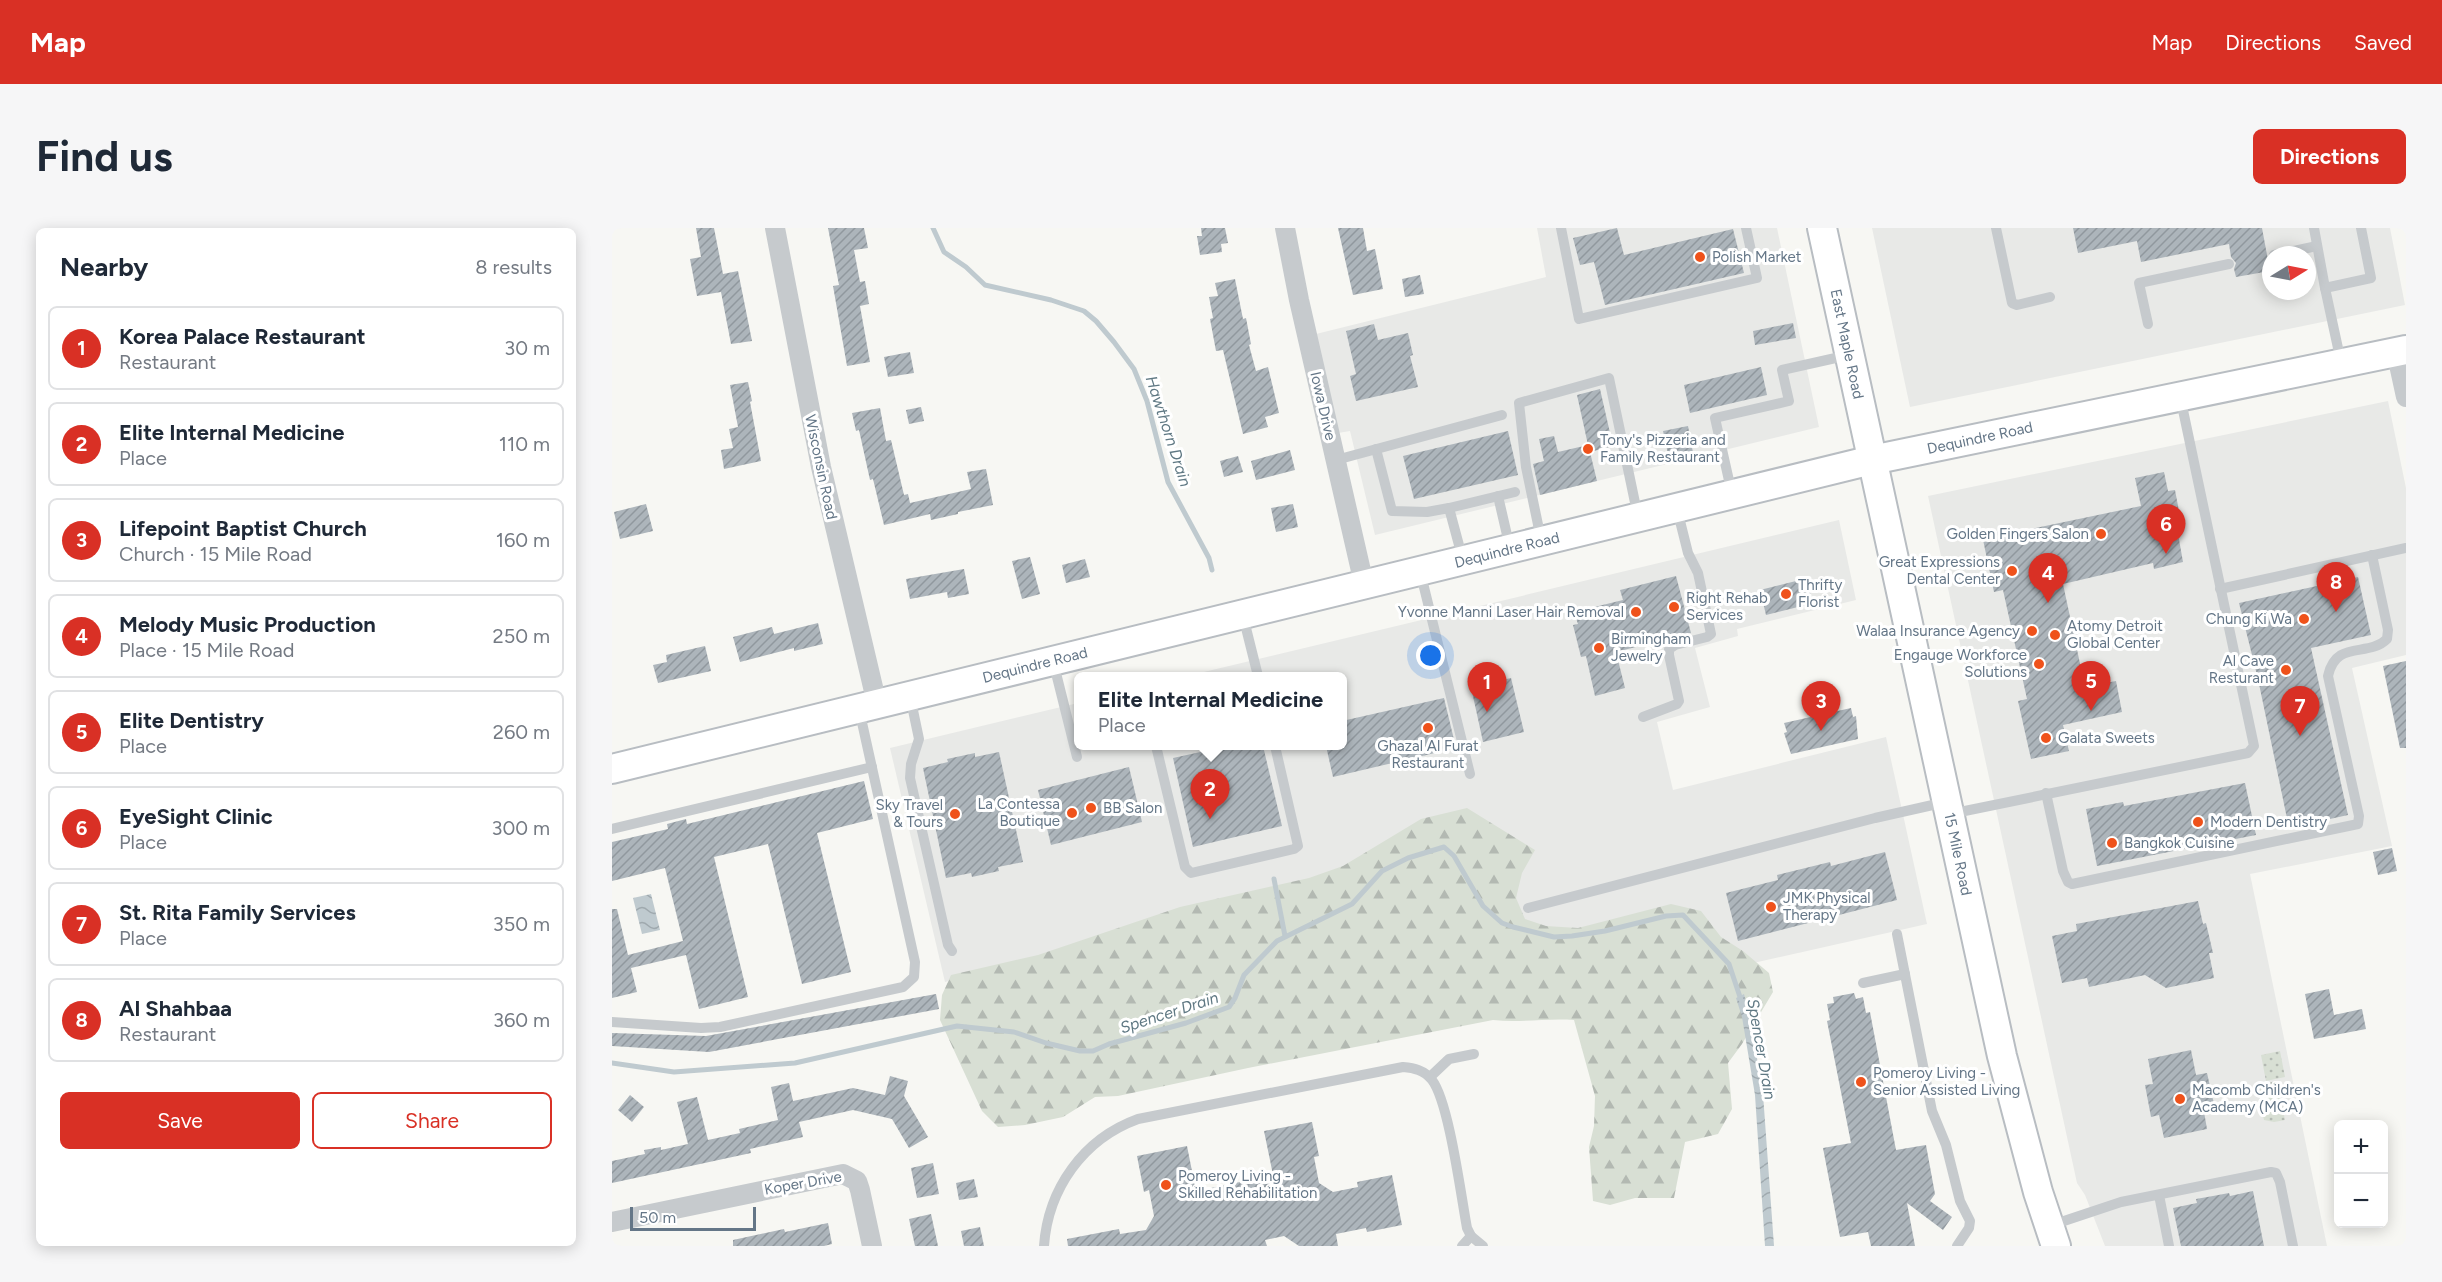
<!DOCTYPE html>
<html lang="en">
<head>
<meta charset="utf-8">
<style>
  :root { --surface:#fff; --page:#f6f6f7; --text:#1f2937; --muted:#747a83; --line:#e0e1e3; --accent:#d93025 }
  body { margin:0; font-family:Figtree,sans-serif; background:var(--page); color:var(--text) }
  .controls { position:absolute; right:18px; bottom:18px; display:grid; overflow:hidden; border-radius:9px; box-shadow:0 3px 15px #0003 }
  .controls button { width:54px; height:54px; display:grid; place-items:center; padding:0; border:0; border-bottom:2px solid var(--line); background:var(--surface); color:var(--text); font:30px sans-serif }
  .compass { position:absolute; left:1650px; top:18px; width:54px; height:54px; border-radius:50%; background:var(--surface); box-shadow:0 3px 15px #0003; rotate:80deg }
  .scale { position:absolute; left:18px; bottom:15px; width:126px; box-sizing:border-box; padding-left:6px; border:3px solid #647687; border-top:0; font-size:16px; line-height:21px; white-space:nowrap; color:#647687; -webkit-text-stroke:4px #fff; paint-order:stroke }
  .you { position:absolute; left:819px; top:428px; width:21px; height:21px; margin:-15px; border:4px solid #fff; border-radius:50%; background:#1a73e8; box-shadow:0 0 0 9px #1a73e833 }
  .badge { display:grid; place-items:center; width:39px; height:39px; border-radius:50%; background:var(--accent); color:#fff; font-size:20px; font-weight:700 }
  .pin { position:absolute; translate:-50% -50px; filter:drop-shadow(0 2px 3px #0008) }
  .pin::after { content:''; position:absolute; top:32px; width:21px; height:18px; background:inherit; clip-path:polygon(0 0,100% 0,50% 100%) }
  .popup { position:absolute; left:462px; top:444px; width:273px; height:78px; box-sizing:border-box; display:grid; place-content:center; border-radius:9px; background:var(--surface); filter:drop-shadow(0 2px 4px #0005); font-size:20px; white-space:nowrap; color:var(--muted) }
  .popup b { font-size:22px; color:var(--text) }
  .popup::after { content:''; position:absolute; left:50%; top:100%; margin-left:-12px; border:12px solid transparent; border-top-color:var(--surface) }
  .list { margin:0; padding:0; list-style:none }
  h2 { display:flex; justify-content:space-between; align-items:center; height:78px; margin:0; padding:0 24px; font-size:26px }
  h2 small { font-size:20px; font-weight:400; color:var(--muted) }
  .list li { display:grid; grid-template-columns:39px 1fr auto; gap:18px; align-items:center; box-sizing:border-box; height:84px; margin:0 12px 12px; padding:0 12px; border:2px solid var(--line); border-radius:9px }
  .list b { display:block; font-size:22px; white-space:nowrap }
  .list p { margin:0; font-size:20px; white-space:nowrap; color:var(--muted) }
  .list em { font-size:20px; font-style:normal; color:var(--muted) }
  .actions { display:flex; gap:12px; padding:18px 24px }
  .actions a { flex:1; padding:14px 0; border:2px solid var(--accent); border-radius:9px; text-align:center; font-size:21px; color:var(--accent) }
  .actions .main { background:var(--accent); color:#fff }
  .map { position:relative; flex:none; width:1794px; height:1018px; overflow:hidden; border-radius:9px }
  header { display:flex; align-items:center; gap:36px; box-sizing:border-box; height:84px; padding:0 30px; background:var(--accent); color:#fff }
  header strong { font-size:28px }
  nav { display:flex; gap:33px; margin-inline-start:auto; font-size:21px }
  .intro { display:flex; align-items:center; justify-content:space-between; box-sizing:border-box; height:144px; padding:0 36px }
  h1 { margin:0; font-size:42px }
  .button { padding:15px 27px; border-radius:9px; background:var(--accent); color:#fff; font-size:21px; font-weight:700 }
  main { display:flex; gap:36px; padding:0 36px }
  aside { flex:1; background:var(--surface); border-radius:9px; box-shadow:0 3px 15px #0003 }
  .map>svg:first-child { display:block }
</style>
</head>
<body>
<header>
<strong>Map</strong>
<nav><a>Map</a><a>Directions</a><a>Saved</a></nav>
</header>
<div class="intro"><h1>Find us</h1><a class="button">Directions</a></div>
<main>
<aside>
<h2>Nearby<small>8 results</small></h2>
<ul class="list">
<li><span class="badge">1</span><div><b>Korea Palace Restaurant</b><p>Restaurant</p></div><em>30 m</em></li>
<li><span class="badge">2</span><div><b>Elite Internal Medicine</b><p>Place</p></div><em>110 m</em></li>
<li><span class="badge">3</span><div><b>Lifepoint Baptist Church</b><p>Church · 15 Mile Road</p></div><em>160 m</em></li>
<li><span class="badge">4</span><div><b>Melody Music Production</b><p>Place · 15 Mile Road</p></div><em>250 m</em></li>
<li><span class="badge">5</span><div><b>Elite Dentistry</b><p>Place</p></div><em>260 m</em></li>
<li><span class="badge">6</span><div><b>EyeSight Clinic</b><p>Place</p></div><em>300 m</em></li>
<li><span class="badge">7</span><div><b>St. Rita Family Services</b><p>Place</p></div><em>350 m</em></li>
<li><span class="badge">8</span><div><b>Al Shahbaa</b><p>Restaurant</p></div><em>360 m</em></li>
</ul>
<div class="actions"><a class="main">Save</a><a>Share</a></div>
</aside>
<div class="map">
<svg width="1794" height="1018" viewBox="0 0 1794 1018">
  <defs>
    <pattern id="forest-firs" width="22" height="20" patternUnits="userSpaceOnUse" patternTransform="scale(1.5)"><rect width="22" height="20" fill="#d8dfd4"/><path d="M5 1l3.5 6h-7zM16 11l3.5 6h-7z" fill="#b3b9b2"/></pattern>
    <pattern id="park-dots" width="8" height="8" patternUnits="userSpaceOnUse" patternTransform="scale(1.5)"><rect width="8" height="8" fill="#d8dfd4"/><path d="M2 2h.1M6 6h.1" fill="none" stroke="#b3b9b2" stroke-width="1.8" stroke-linecap="round"/></pattern>
    <pattern id="water-waves" width="16" height="10" patternUnits="userSpaceOnUse" patternTransform="scale(1.5)"><rect width="16" height="10" fill="#bfcacf"/><path d="M0 5q4-4 8 0t8 0" fill="none" stroke="#9fa9ae"/></pattern>
    <pattern id="building-hatch" width="6" height="6" patternUnits="userSpaceOnUse" patternTransform="scale(1.5)"><rect width="6" height="6" fill="#adb5bb"/><path d="M-1 1l2-2M0 6l6-6M5 7l2-2" fill="none" stroke="#90989e"/></pattern>
  </defs>
  <rect width="100%" height="100%" fill="#f7f7f3"/>
  <g fill="#e8e9e7" fill-rule="evenodd">
    <path d="M925 0H1165L1207 199 763 307 738 203 726 205 704 106 934 49Z"/>
    <path d="M1260 0H1778L1793 77 1298 179ZM1659 27H1695V63H1659Z"/>
    <path d="M1776 173 1794 260V427L1740 440 1780 618 1638 646 1715 1018H1493L1473 967 1465 955 1316 268Z"/>
    <path d="M1227 292 1244 372 1125 401 1126 408 1083 420 1098 479 1045 494 1061 562 1274 509 1315 696 914 786 875 613 333 754 278 520 466 475V518H730V448H575Z"/>
  </g>
  <path fill="url(#forest-firs)" d="M855 580 923 622 910 645 904 670 913 691 934 698 966 700 1059 676 1089 683 1109 709 1131 723 1157 745 1161 764 1130 816 1116 835 1120 881 1106 906 1073 914 1062 970H1023L998 977 981 973 977 919 982 898 983 868 962 792C934 790 908 795 881 792L636 840 506 868 483 869 451 889 413 897 386 899 370 883 328 792 330 767 339 747 426 727 568 679 697 650 731 638 809 591Z"/>
  <g fill="url(#park-dots)">
    <path d="M1668 823 1673 849 1654 853 1649 827Z"/>
    <path d="M1665 853 1673 892 1662 894 1652 892 1645 857Z"/>
  </g>
  <g fill="url(#water-waves)">
    <path d="M39 666 48 702 30 706 21 670Z"/>
    <path d="M1132 766 1138 788 1151 866 1162 1018H1153L1143 867 1130 789 1124 770Z"/>
  </g>
  <g fill="none" stroke-linecap="round" stroke-linejoin="round">
    <g stroke="#bfcacf" stroke-width="5">
      <path d="M321 0 332 24 354 39 373 57 439 72 472 83 484 93 502 114 522 141 535 173 556 254 597 330 600 342"/>
      <path d="M662 651 673 708"/>
      <path d="M0 835 62 844 183 835 345 798 402 804 434 815 468 823H481L497 816 574 795 617 779 623 770 632 747 665 713 740 676 770 643 796 630 832 619 842 628 871 678 890 695 901 699 942 709 960 708 993 703 1054 688 1071 687 1117 736 1129 772"/>
    </g>
  </g>
  <g fill="url(#building-hatch)">
    <path d="M84 0H102L111 46 126 43 140 113 119 116 109 64 85 68 78 31 89 29Z"/>
    <path d="M216 0H252L256 20 242 22 248 54 253 53 257 76 248 78 258 134 235 138 221 58 227 57Z"/>
    <path d="M589 0H613L616 15 609 16 610 24 588 27 585 8H590Z"/>
    <path d="M726 0H751L755 23 763 21 771 61 741 67Z"/>
    <path d="M1005 0 1012 27 1121 1 1132 45 993 77 982 34 968 37 961 10Z"/>
    <path d="M1461 0H1650L1658 43 1624 49 1622 41 1624 35 1619 29 1617 16 1529 34 1525 13 1466 25Z"/>
    <path d="M808 47 812 66 793 69 790 51Z"/>
    <path d="M623 51 631 91 634 90 639 116 637 117 644 143 656 139 667 185 653 189 656 199 631 206 611 122 604 123 598 91 601 90 597 69 606 68 603 55Z"/>
    <path d="M1181 95 1184 110 1143 117 1141 103Z"/>
    <path d="M762 96 766 112 796 105 801 127 798 128 806 159 744 173 738 148 744 146 734 103Z"/>
    <path d="M298 124 302 145 276 149 272 129Z"/>
    <path d="M1149 139 1155 167 1078 185 1072 157Z"/>
    <path d="M136 154 140 173 138 174 149 233 112 241 109 222 121 220 117 201 126 199 118 157Z"/>
    <path d="M988 161 1001 218 978 224 985 253 928 267 921 236 932 233 927 211 942 208 946 224 976 217 965 167Z"/>
    <path d="M309 179 312 193 297 196 294 182Z"/>
    <path d="M268 180 274 213 279 212 292 267 296 266 298 275 359 261 355 244 374 241 381 277 346 284V286L319 292 318 286 272 297 261 251 258 252 247 202 244 203 240 185Z"/>
    <path d="M1076 198 1082 230 1058 235 1051 203Z"/>
    <path d="M896 203 906 247 802 271 791 228Z"/>
    <path d="M678 222 683 242 644 252 639 233Z"/>
    <path d="M626 228 631 244 612 249 608 233Z"/>
    <path d="M1552 244 1556 263 1563 262 1567 283 1571 299 1565 300 1571 334 1542 341 1541 335 1451 356 1473 459 1504 453 1510 484 1451 497 1457 523 1419 531 1406 473 1415 471 1391 362 1382 364 1370 307 1403 300 1404 304 1529 278 1523 250Z"/>
    <path d="M34 276 41 303 8 311 2 284Z"/>
    <path d="M681 276 686 299 664 304 659 280Z"/>
    <path d="M418 329 428 366 410 371 400 333Z"/>
    <path d="M473 331 478 349 454 355 450 337Z"/>
    <path d="M352 341 357 366 336 370 335 364 298 371 294 351Z"/>
    <path d="M1064 348 1079 405 1004 424 1013 460 983 468 974 428 969 429 961 397 966 396 962 384 1011 372 1008 362Z"/>
    <path d="M1746 349 1759 407 1699 420 1736 587 1677 600 1646 451 1627 375Z"/>
    <path d="M1188 352 1189 358 1196 356 1200 371 1193 373 1194 377 1154 387 1148 362Z"/>
    <path d="M206 395 211 416 182 423V420L128 434 121 409 160 399 162 406Z"/>
    <path d="M93 418 99 443 46 455 41 437 55 434 54 427Z"/>
    <path d="M1794 433V520H1788L1771 438Z"/>
    <path d="M899 450 912 504 871 514 859 459Z"/>
    <path d="M832 470 844 520 721 549 714 518H730V493Z"/>
    <path d="M1239 480 1241 489 1244 488 1246 511 1179 526 1172 505 1175 504 1172 495Z"/>
    <path d="M616 518H651L670 598 581 619 561 530Z"/>
    <path d="M387 524 411 634 386 639 387 643 360 649 359 645 334 650 311 540 336 534 335 531 363 525V529Z"/>
    <path d="M517 539 530 594 439 617 426 562Z"/>
    <path d="M252 553 261 591 205 605 239 744 190 756 156 616 102 629 136 769 87 781 74 727 19 740 25 764 0 770V681H5L16 727 71 713 53 640 0 653V614L56 601 55 596 74 591 75 596Z"/>
    <path d="M1633 555 1644 607 1485 638 1474 581 1511 574 1512 578Z"/>
    <path d="M1780 620 1785 643 1766 647 1761 624Z"/>
    <path d="M1273 624 1285 672 1126 713 1114 665 1166 652 1165 647 1218 634 1219 638Z"/>
    <path d="M1586 673 1591 696 1594 695 1601 725H1597L1602 750 1554 760 1533 747 1477 759 1475 750 1450 755 1440 708 1465 703 1464 696Z"/>
    <path d="M1717 761 1722 787 1750 781 1754 801 1702 811 1693 766Z"/>
    <path d="M1242 765 1244 771 1251 769 1254 785 1258 784 1284 922 1314 917 1323 966 1318 973 1340 989 1331 1002 1295 975 1303 1018H1259L1256 1004 1228 1009 1211 920 1239 915 1215 793 1218 792 1215 776 1222 775 1221 769Z"/>
    <path d="M324 766 327 781 97 824 0 818V805L94 808Z"/>
    <path d="M1579 822 1584 847 1595 845 1602 876 1591 878 1595 901 1552 910 1547 887 1539 889 1533 857 1541 856 1536 831Z"/>
    <path d="M278 848 296 853 292 868 316 909 297 920 280 891 241 882 187 894 191 909 138 921 139 925 0 955V933L33 926 32 922 49 919V922L76 916 65 874 85 869 96 912 128 905 127 901 166 892 159 859 177 855 181 873 241 860 273 867Z"/>
    <path d="M18 867 32 879 20 894 6 882Z"/>
    <path d="M700 894 707 928 702 929 707 955 721 964 746 959 745 954 780 947 790 997 755 1004 754 1000 724 1006 726 1018H687L672 1008 653 1012 655 1018H456L455 1011 507 1001 508 1006 534 1002 542 988 537 962 532 964 525 928 575 918 584 963 638 952 661 947 652 903Z"/>
    <path d="M321 935 327 966 305 970 299 940Z"/>
    <path d="M362 951 366 969 347 972 344 955Z"/>
    <path d="M1641 963 1652 1018H1569L1561 980 1585 975 1584 971 1601 968 1617 965 1618 968Z"/>
    <path d="M319 986 326 1018H303L297 991Z"/>
    <path d="M216 995 220 1016 212 1018H121V1012L172 1001 173 1004Z"/>
    <path d="M368 999 372 1018H352L349 1003Z"/>
  </g>
  <g fill="none" stroke-linecap="round" stroke-linejoin="round">
    <defs>
      <g id="secondary">
        <path d="M1210 0 1390 828 1426 964 1444 1018"/>
        <path d="M0 541 1260 232 1794 122"/>
      </g>
    </defs>
    <use href="#secondary" stroke="#b8bdc2" stroke-width="32"/>
    <g stroke="#c6cacd" stroke-width="10">
      <path d="M949 0 967 91 1145 50 1134 0"/>
      <path d="M1384 0 1400 75 1405 77 1438 69"/>
      <path d="M1702 0 1713 60"/>
      <path d="M1662 27 1705 18"/>
      <path d="M1536 96 1527 55 1617 36"/>
      <path d="M1729 134 1713 60 1759 50 1749 0"/>
      <path d="M764 221 780 283 815 284 837 280 851 332"/>
      <path d="M724 232 890 187"/>
      <path d="M1120 266 1103 190 1177 173 1170 142 1237 127"/>
      <path d="M886 268 898 320"/>
      <path d="M837 280 903 264"/>
      <path d="M929 311 914 239 907 175 997 150 1026 289"/>
      <path d="M808 343 858 546"/>
      <path d="M1608 361 1794 320"/>
      <path d="M631 388 646 448"/>
      <path d="M441 433 465 529"/>
      <path d="M298 468 307 511 299 536 298 550 336 717 340 723"/>
      <path d="M1031 489 1065 476 1067 473 1057 427V421L1063 417 1095 409 1099 406 1086 345 1076 325 1065 281"/>
      <path d="M544 518 573 639 579 645 682 621 686 618 663 518"/>
      <path d="M1434 565 1451 643 1456 654 1460 656 1746 596 1747 588 1716 448C1724 411 1756 430 1775 411L1776 402 1760 327"/>
      <path d="M1338 586 1636 525 1642 518 1568 168"/>
      <path d="M0 601 260 539"/>
      <path d="M916 680 1263 590 1334 574"/>
      <path d="M1285 706 1320 883 1334 917 1348 973 1358 993 1357 1000 1345 1018"/>
      <path d="M1251 755 1293 746"/>
      <path d="M0 794 89 800 108 799 291 759 302 749 303 734 247 481"/>
      <path d="M818 849 837 831 862 826"/>
      <path d="M1547 967 1557 1018"/>
      <path d="M1437 998 1509 974 1659 944 1664 945 1668 954 1681 1018"/>
      <path d="M432 1018C436 961 471 911 526 891L791 839C802 840 812 842 820 852 837 874 849 968 855 1000L859 1008 871 1018"/>
      <path d="M850 1018 859 1008"/>
    </g>
    <g stroke="#c6cacd" stroke-width="20">
      <path d="M163 0 209 239 265 476"/>
      <path d="M673 0 687 72 752 356"/>
      <path d="M1784 123 1794 169"/>
      <path d="M0 994 231 946 245 953 248 962 260 1018"/>
    </g>
    <use href="#secondary" stroke="#fff" stroke-width="28"/>
  </g>
  <g fill="#ef521b" stroke="#fff" stroke-width="2">
    <circle cx="1088" cy="29" r="6"/>
    <circle cx="976" cy="221" r="6"/>
    <circle cx="1489" cy="306" r="6"/>
    <circle cx="1400" cy="343" r="6"/>
    <circle cx="1174" cy="366" r="6"/>
    <circle cx="1062" cy="379" r="6"/>
    <circle cx="1024" cy="384" r="6"/>
    <circle cx="1692" cy="391" r="6"/>
    <circle cx="1420" cy="403" r="6"/>
    <circle cx="1443" cy="407" r="6"/>
    <circle cx="987" cy="420" r="6"/>
    <circle cx="1427" cy="436" r="6"/>
    <circle cx="1674" cy="442" r="6"/>
    <circle cx="816" cy="500" r="6"/>
    <circle cx="1434" cy="510" r="6"/>
    <circle cx="479" cy="580" r="6"/>
    <circle cx="460" cy="585" r="6"/>
    <circle cx="343" cy="586" r="6"/>
    <circle cx="1586" cy="594" r="6"/>
    <circle cx="1500" cy="615" r="6"/>
    <circle cx="1159" cy="679" r="6"/>
    <circle cx="1249" cy="854" r="6"/>
    <circle cx="1568" cy="871" r="6"/>
    <circle cx="554" cy="957" r="6"/>
  </g>
  <g text-anchor="middle" stroke-width="6" stroke-linejoin="round" paint-order="stroke">
    <g font-size="15" fill="#647687" stroke="#fff" text-anchor="start">
      <text x="1100" y="34">Polish Market</text>
      <text x="988" y="217">Tony's Pizzeria and<tspan x="988" dy="17">Family Restaurant</tspan></text>
      <text x="1477" y="311" text-anchor="end">Golden Fingers Salon</text>
      <text x="1388" y="339" text-anchor="end">Great Expressions<tspan x="1388" dy="17">Dental Center</tspan></text>
      <text x="1186" y="362">Thrifty<tspan x="1186" dy="17">Florist</tspan></text>
      <text x="1074" y="375">Right Rehab<tspan x="1074" dy="17">Services</tspan></text>
      <text x="1012" y="389" text-anchor="end">Yvonne Manni Laser Hair Removal</text>
      <text x="1680" y="396" text-anchor="end">Chung Ki Wa</text>
      <text x="1455" y="403">Atomy Detroit<tspan x="1455" dy="17">Global Center</tspan></text>
      <text x="1408" y="408" text-anchor="end">Walaa Insurance Agency</text>
      <text x="999" y="416">Birmingham<tspan x="999" dy="17">Jewelry</tspan></text>
      <text x="1415" y="432" text-anchor="end">Engauge Workforce<tspan x="1415" dy="17">Solutions</tspan></text>
      <text x="1662" y="438" text-anchor="end">Al Cave<tspan x="1662" dy="17">Resturant</tspan></text>
      <text x="1446" y="515">Galata Sweets</text>
      <text x="816" y="523" text-anchor="middle">Ghazal Al Furat<tspan x="816" dy="17">Restaurant</tspan></text>
      <text x="448" y="581" text-anchor="end">La Contessa<tspan x="448" dy="17">Boutique</tspan></text>
      <text x="331" y="582" text-anchor="end">Sky Travel<tspan x="331" dy="17">&amp; Tours</tspan></text>
      <text x="491" y="585">BB Salon</text>
      <text x="1598" y="599">Modern Dentistry</text>
      <text x="1512" y="620">Bangkok Cuisine</text>
      <text x="1171" y="675">JMK Physical<tspan x="1171" dy="17">Therapy</tspan></text>
      <text x="1261" y="850">Pomeroy Living -<tspan x="1261" dy="17">Senior Assisted Living</tspan></text>
      <text x="1580" y="867">Macomb Children's<tspan x="1580" dy="17">Academy (MCA)</tspan></text>
      <text x="566" y="953">Pomeroy Living -<tspan x="566" dy="17">Skilled Rehabilitation</tspan></text>
    </g>
    <g font-size="15" fill="#647687" stroke="#fff">
      <text transform="translate(1235 116) rotate(78)" y="5">East Maple Road</text>
      <text transform="translate(711 178) rotate(77)" y="5">Iowa Drive</text>
      <text transform="translate(1368 210) rotate(-12)" y="5">Dequindre Road</text>
      <text transform="translate(209 239) rotate(78)" y="5">Wisconsin Road</text>
      <text transform="translate(895 322) rotate(-14)" y="5">Dequindre Road</text>
      <text transform="translate(423 437) rotate(-14)" y="5">Dequindre Road</text>
      <text transform="translate(1346 626) rotate(78)" y="5">15 Mile Road</text>
      <text transform="translate(191 955) rotate(-10)" y="5">Koper Drive</text>
    </g>
    <g font-size="16" font-style="italic" fill="#5f7883" stroke="#fff">
      <text transform="translate(557 203) rotate(72)" y="6">Hawthorn Drain</text>
      <text transform="translate(557 784) rotate(-18)" y="6">Spencer Drain</text>
      <text transform="translate(1150 821) rotate(80)" y="6">Spencer Drain</text>
    </g>
  </g>
</svg>
<div class="controls">
<button>+</button>
<button>−</button>
</div>
<svg class="compass" viewBox="-18 -18 36 36"><path d="M0-13l5 13h-10z" fill="#e53935"/><path d="M0 13l5-13h-10z" fill="#747a83"/></svg>
<div class="scale">50 m</div>
<div class="you"></div>
<div class="pin badge" style="left:875px;top:484px">1</div>
<div class="pin badge" style="left:598px;top:591px">2</div>
<div class="popup"><b>Elite Internal Medicine</b>Place</div>
<div class="pin badge" style="left:1209px;top:503px">3</div>
<div class="pin badge" style="left:1436px;top:375px">4</div>
<div class="pin badge" style="left:1479px;top:483px">5</div>
<div class="pin badge" style="left:1554px;top:326px">6</div>
<div class="pin badge" style="left:1688px;top:508px">7</div>
<div class="pin badge" style="left:1724px;top:384px">8</div>
</div>
</main>
</body>
</html>
